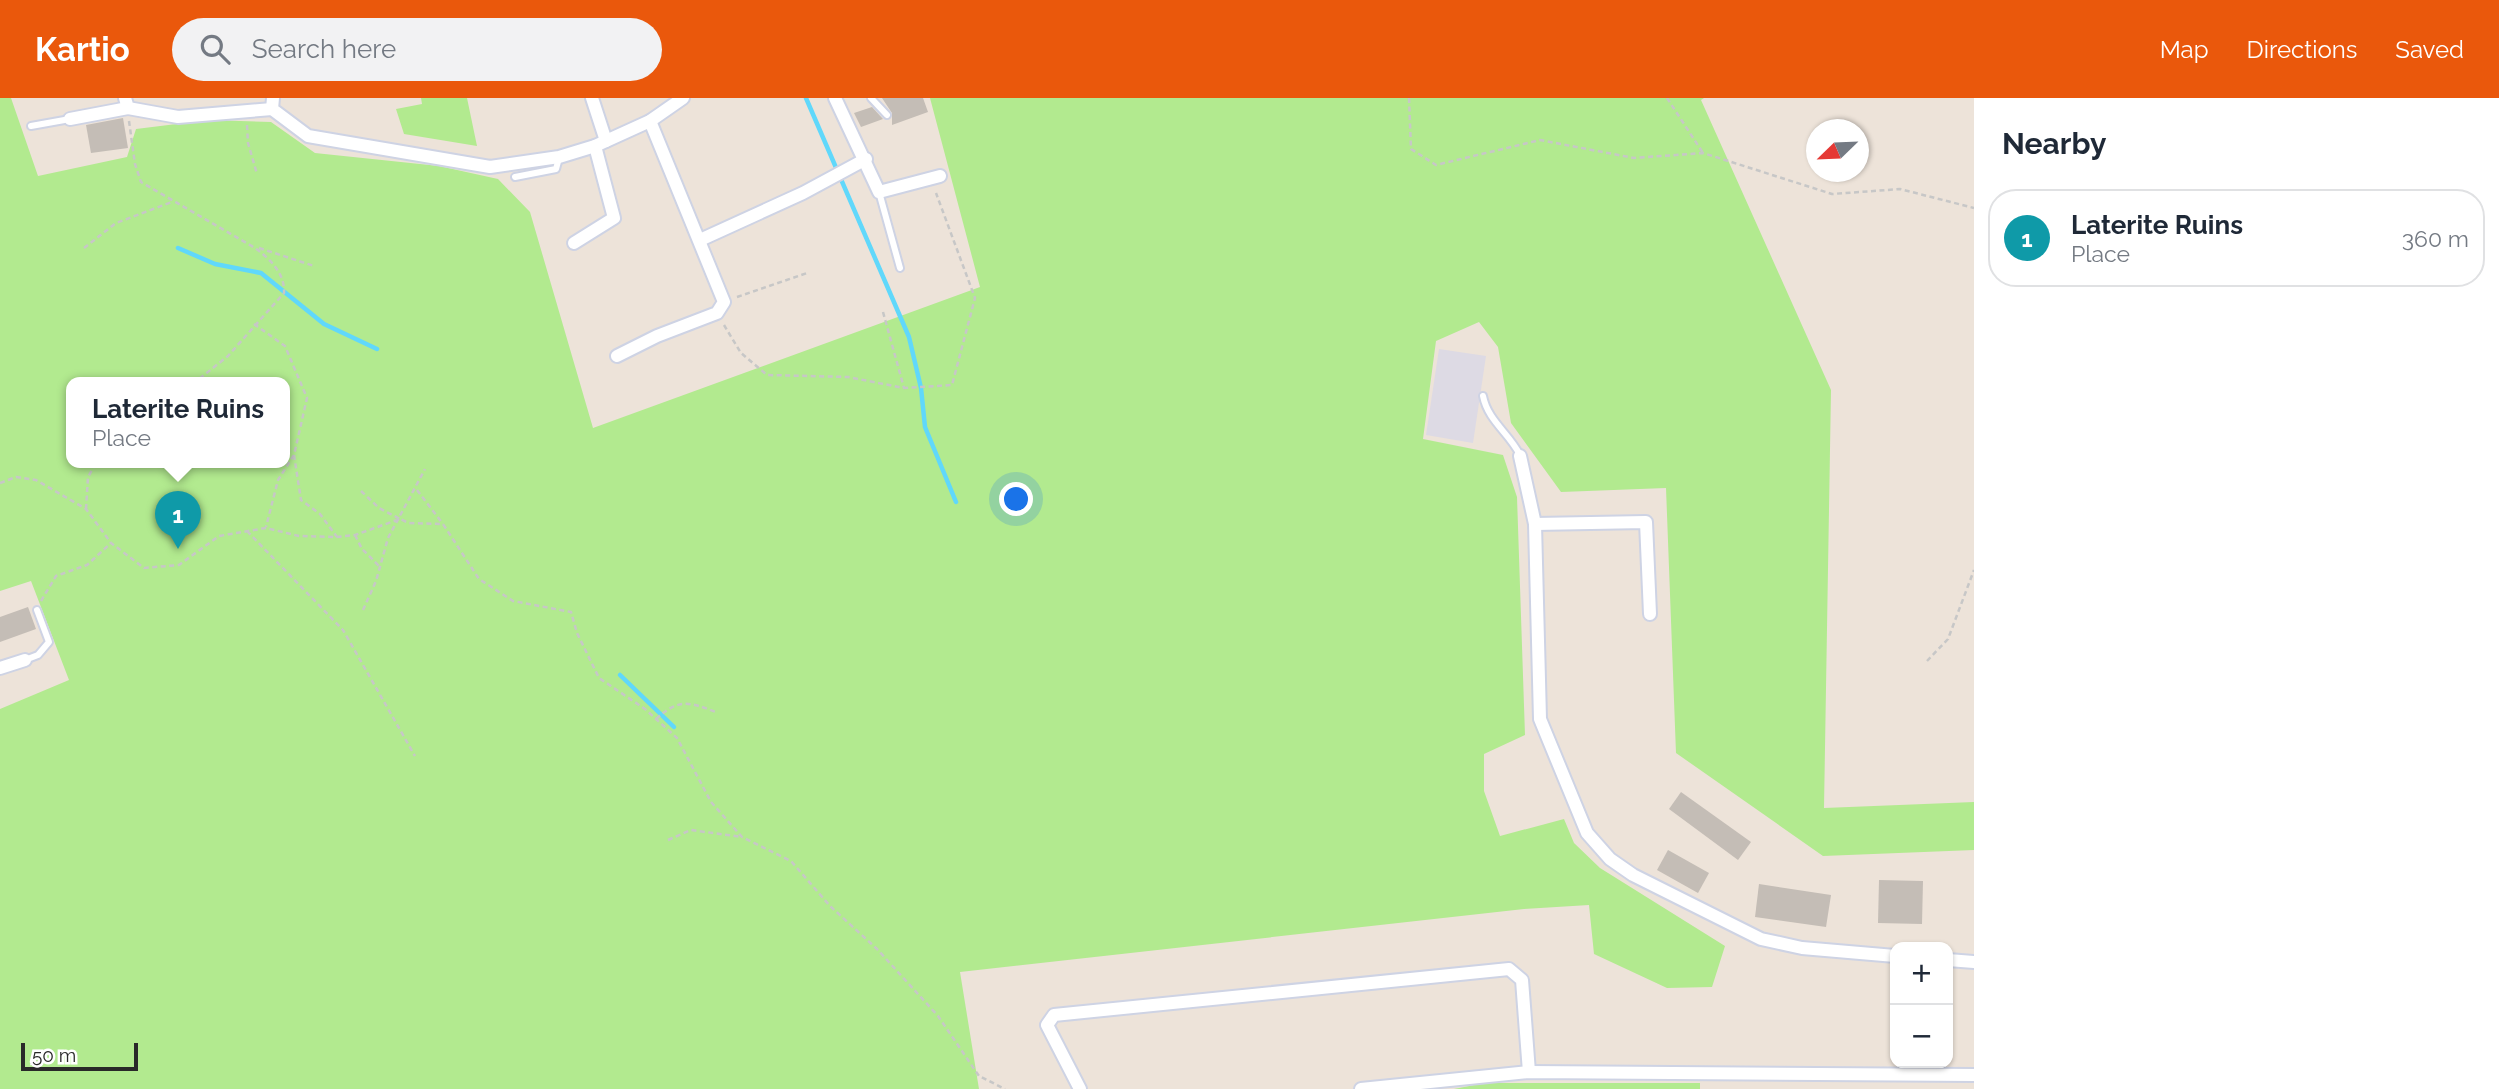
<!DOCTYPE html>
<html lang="en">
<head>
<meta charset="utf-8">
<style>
  :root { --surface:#fff; --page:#f2f2f3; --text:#1f2937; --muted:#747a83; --line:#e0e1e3; --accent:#ea580c }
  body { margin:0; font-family:Raleway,sans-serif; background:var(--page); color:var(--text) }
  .controls { position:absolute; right:21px; bottom:21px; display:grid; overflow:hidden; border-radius:14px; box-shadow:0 2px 5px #0004 }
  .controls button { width:63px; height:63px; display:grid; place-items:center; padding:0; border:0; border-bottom:2px solid var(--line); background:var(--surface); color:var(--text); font:35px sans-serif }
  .compass { position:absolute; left:1806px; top:21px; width:63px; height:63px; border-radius:50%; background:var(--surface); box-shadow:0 2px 5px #0004; rotate:247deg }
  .scale { position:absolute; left:21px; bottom:18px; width:117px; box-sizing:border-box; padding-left:7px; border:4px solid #292929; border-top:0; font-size:19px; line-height:24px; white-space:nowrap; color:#292929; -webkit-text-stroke:5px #fff; paint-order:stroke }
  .you { position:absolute; left:1017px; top:402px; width:24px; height:24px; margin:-18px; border:5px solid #fff; border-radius:50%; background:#1a73e8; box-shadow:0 0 0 10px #1a73e833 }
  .badge { display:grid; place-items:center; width:46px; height:46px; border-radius:50%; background:var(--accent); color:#fff; font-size:23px; font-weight:700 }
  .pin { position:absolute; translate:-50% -58px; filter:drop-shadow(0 2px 4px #0008) }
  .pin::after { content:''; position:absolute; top:37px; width:24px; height:21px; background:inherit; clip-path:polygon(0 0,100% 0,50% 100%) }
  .popup { position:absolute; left:66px; top:279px; width:224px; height:91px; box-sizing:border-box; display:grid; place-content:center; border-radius:14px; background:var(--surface); filter:drop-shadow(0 2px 5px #0005); font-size:23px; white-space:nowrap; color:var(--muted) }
  .popup b { font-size:26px; color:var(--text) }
  .popup::after { content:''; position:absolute; left:50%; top:100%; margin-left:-14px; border:14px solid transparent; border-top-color:var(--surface) }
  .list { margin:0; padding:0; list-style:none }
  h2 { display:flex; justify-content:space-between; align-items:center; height:91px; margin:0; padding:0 28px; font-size:30px }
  h2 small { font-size:23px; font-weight:400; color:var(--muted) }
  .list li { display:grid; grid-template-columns:46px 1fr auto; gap:21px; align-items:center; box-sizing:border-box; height:98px; margin:0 14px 14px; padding:0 14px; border:2px solid var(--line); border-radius:28px }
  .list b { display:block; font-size:26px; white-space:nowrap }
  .list p { margin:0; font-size:23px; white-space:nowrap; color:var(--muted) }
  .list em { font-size:23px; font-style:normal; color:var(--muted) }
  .icon { flex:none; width:38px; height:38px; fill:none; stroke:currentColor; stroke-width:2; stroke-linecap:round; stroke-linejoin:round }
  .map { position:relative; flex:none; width:1974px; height:991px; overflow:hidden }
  header { display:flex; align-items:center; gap:42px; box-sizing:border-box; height:98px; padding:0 35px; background:var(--accent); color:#fff }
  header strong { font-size:33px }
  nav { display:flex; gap:38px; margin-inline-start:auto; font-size:24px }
  .search { width:490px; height:63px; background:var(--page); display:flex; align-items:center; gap:18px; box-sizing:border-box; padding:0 24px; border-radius:38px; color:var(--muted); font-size:26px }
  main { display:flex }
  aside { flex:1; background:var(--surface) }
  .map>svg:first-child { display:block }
</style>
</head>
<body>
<header>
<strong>Kartio</strong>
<div class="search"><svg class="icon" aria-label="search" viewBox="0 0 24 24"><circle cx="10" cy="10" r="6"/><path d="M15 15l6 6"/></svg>Search here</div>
<nav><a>Map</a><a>Directions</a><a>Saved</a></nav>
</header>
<main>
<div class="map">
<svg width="1974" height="991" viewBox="0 0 1974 991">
  <rect width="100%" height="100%" fill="#ede3d9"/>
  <path fill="#dddae4" d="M1439 251 1486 258 1473 345 1426 337Z"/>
  <g fill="#b2ea8f" fill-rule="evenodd">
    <path d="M0 0H11L38 78 127 59 136 31 209 22 271 24 315 55 439 68 498 81 530 114 593 330 980 189 930 0H1704L1701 2 1831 292 1824 710 1974 704V752L1823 758 1676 655 1666 390 1561 394 1511 325 1498 249 1479 224 1436 243 1423 341 1503 357 1517 399 1525 637 1484 656V693L1500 738 1564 721 1574 745 1600 770 1725 848 1712 889 1667 890 1594 856 1589 807 1524 811 960 874 979 991H0V611L69 582 31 483 0 493ZM71 285H285V365H71Z"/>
    <path d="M421 0H467L477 48 404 36 396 11 422 6Z"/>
    <path d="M1484 985H1700V991H1454Z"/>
  </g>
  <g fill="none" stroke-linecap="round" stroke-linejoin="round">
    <g stroke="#60d8fb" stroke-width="4.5">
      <path d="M806 0 909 239 921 290 925 329 956 404"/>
      <path d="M178 150 215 166 261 175 324 226 377 251"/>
      <path d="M620 577 674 629"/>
    </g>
  </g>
  <g fill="#c4bdb6">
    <path d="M882 0H923L928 14 892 27V15Z"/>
    <path d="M872 9 883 21 861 29 854 15Z"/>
    <path d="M123 20 128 50 91 55 86 27Z"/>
    <path d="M28 509 36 531 0 544V519Z"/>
    <path d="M1681 694 1751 744 1738 762 1669 711Z"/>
    <path d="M1668 752 1709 775 1698 795 1657 772Z"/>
    <path d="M1879 782 1923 783 1922 826 1878 825Z"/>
    <path d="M1759 786 1831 797 1826 829 1755 819Z"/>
  </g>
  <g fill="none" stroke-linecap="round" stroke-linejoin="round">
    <defs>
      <g id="lane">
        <path d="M871 0 887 17"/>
        <path d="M31 28 70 21"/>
        <path d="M515 79 556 71 559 60"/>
        <path d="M879 94 900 170"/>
        <path d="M1483 298C1488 323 1509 335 1520 357"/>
        <path d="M25 562 38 557 49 544 37 512"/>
      </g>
      <g id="street">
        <path d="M125 0 128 10 178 19 272 11"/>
        <path d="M273 0 272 11 308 38 490 69 559 59 595 48 650 23 683 0"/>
        <path d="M592 0 606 43"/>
        <path d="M835 0 879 94 940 78"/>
        <path d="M70 21 128 10"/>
        <path d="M700 142 803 95 866 61"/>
        <path d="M574 145 614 120 595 48"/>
        <path d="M617 258 657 238 717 215 724 204 650 23"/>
        <path d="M1520 358 1535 426 1540 621 1587 735 1610 761 1633 777 1761 841 1802 850 1895 858"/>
        <path d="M1535 426 1646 424 1650 516"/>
        <path d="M0 570 25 562"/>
        <path d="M1948 862 1974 864"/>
        <path d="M1080 991 1047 927 1054 917 1509 871 1522 882 1529 974"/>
        <path d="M1361 991 1529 974 1974 977"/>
      </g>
    </defs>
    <use href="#lane" stroke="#ced3e4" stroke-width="10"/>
    <use href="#street" stroke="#ced3e4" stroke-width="16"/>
    <g stroke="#c7c7c7" stroke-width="2.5" stroke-dasharray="5 3.5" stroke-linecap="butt">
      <path d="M1409 0 1411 51 1436 67 1540 42 1634 60 1703 55 1832 96 1900 91 1974 110"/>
      <path d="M1667 0 1703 55"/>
      <path d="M129 23 135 66 141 84 255 150C270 161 285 175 284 195L228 258 194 285"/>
      <path d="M247 27 248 45 257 76"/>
      <path d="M84 150 116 125 172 104"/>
      <path d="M259 150 314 168"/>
      <path d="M737 199 807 175"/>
      <path d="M883 214 904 290"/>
      <path d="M254 226 285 248 307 300 294 357 278 382 266 429"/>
      <path d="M724 227 741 255 767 277 848 279 904 290 952 287 975 200 936 95"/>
      <path d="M294 357 301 402 320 416 337 439"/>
      <path d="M0 385 16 379 36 382 86 411 111 445 144 470 179 467 219 438 266 430 299 438 337 439 355 437 400 421 409 425 443 426 479 481 513 503 571 514 577 535 599 580 645 611 677 640 711 704 742 739 791 763 830 808 877 851 938 918 979 978 1005 991"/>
      <path d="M417 392 443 426"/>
      <path d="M361 393 379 410 400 421"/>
      <path d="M86 411 88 379 96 365"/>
      <path d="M247 433 343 532 415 658"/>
      <path d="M355 437 362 451 380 469"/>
      <path d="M41 503 56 478 87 467 111 445"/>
      <path d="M363 512 376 483 388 440 425 371"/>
      <path d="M1927 563 1948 541 1974 472"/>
      <path d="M656 621C679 600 689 604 716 614"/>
      <path d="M668 742 691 732 742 739"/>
    </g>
    <use href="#lane" stroke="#fff" stroke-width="6"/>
    <use href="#street" stroke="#fff" stroke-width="12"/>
  </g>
</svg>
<div class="controls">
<button>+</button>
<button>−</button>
</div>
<svg class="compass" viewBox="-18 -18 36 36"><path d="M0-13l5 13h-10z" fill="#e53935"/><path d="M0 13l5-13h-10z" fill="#747a83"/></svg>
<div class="scale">50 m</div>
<div class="you"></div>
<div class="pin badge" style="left:178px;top:451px;background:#0f9aa8">1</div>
<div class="popup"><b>Laterite Ruins</b>Place</div>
</div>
<aside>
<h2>Nearby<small></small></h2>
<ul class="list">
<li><span class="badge" style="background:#0f9aa8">1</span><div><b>Laterite Ruins</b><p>Place</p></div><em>360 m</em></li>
</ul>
</aside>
</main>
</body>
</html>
